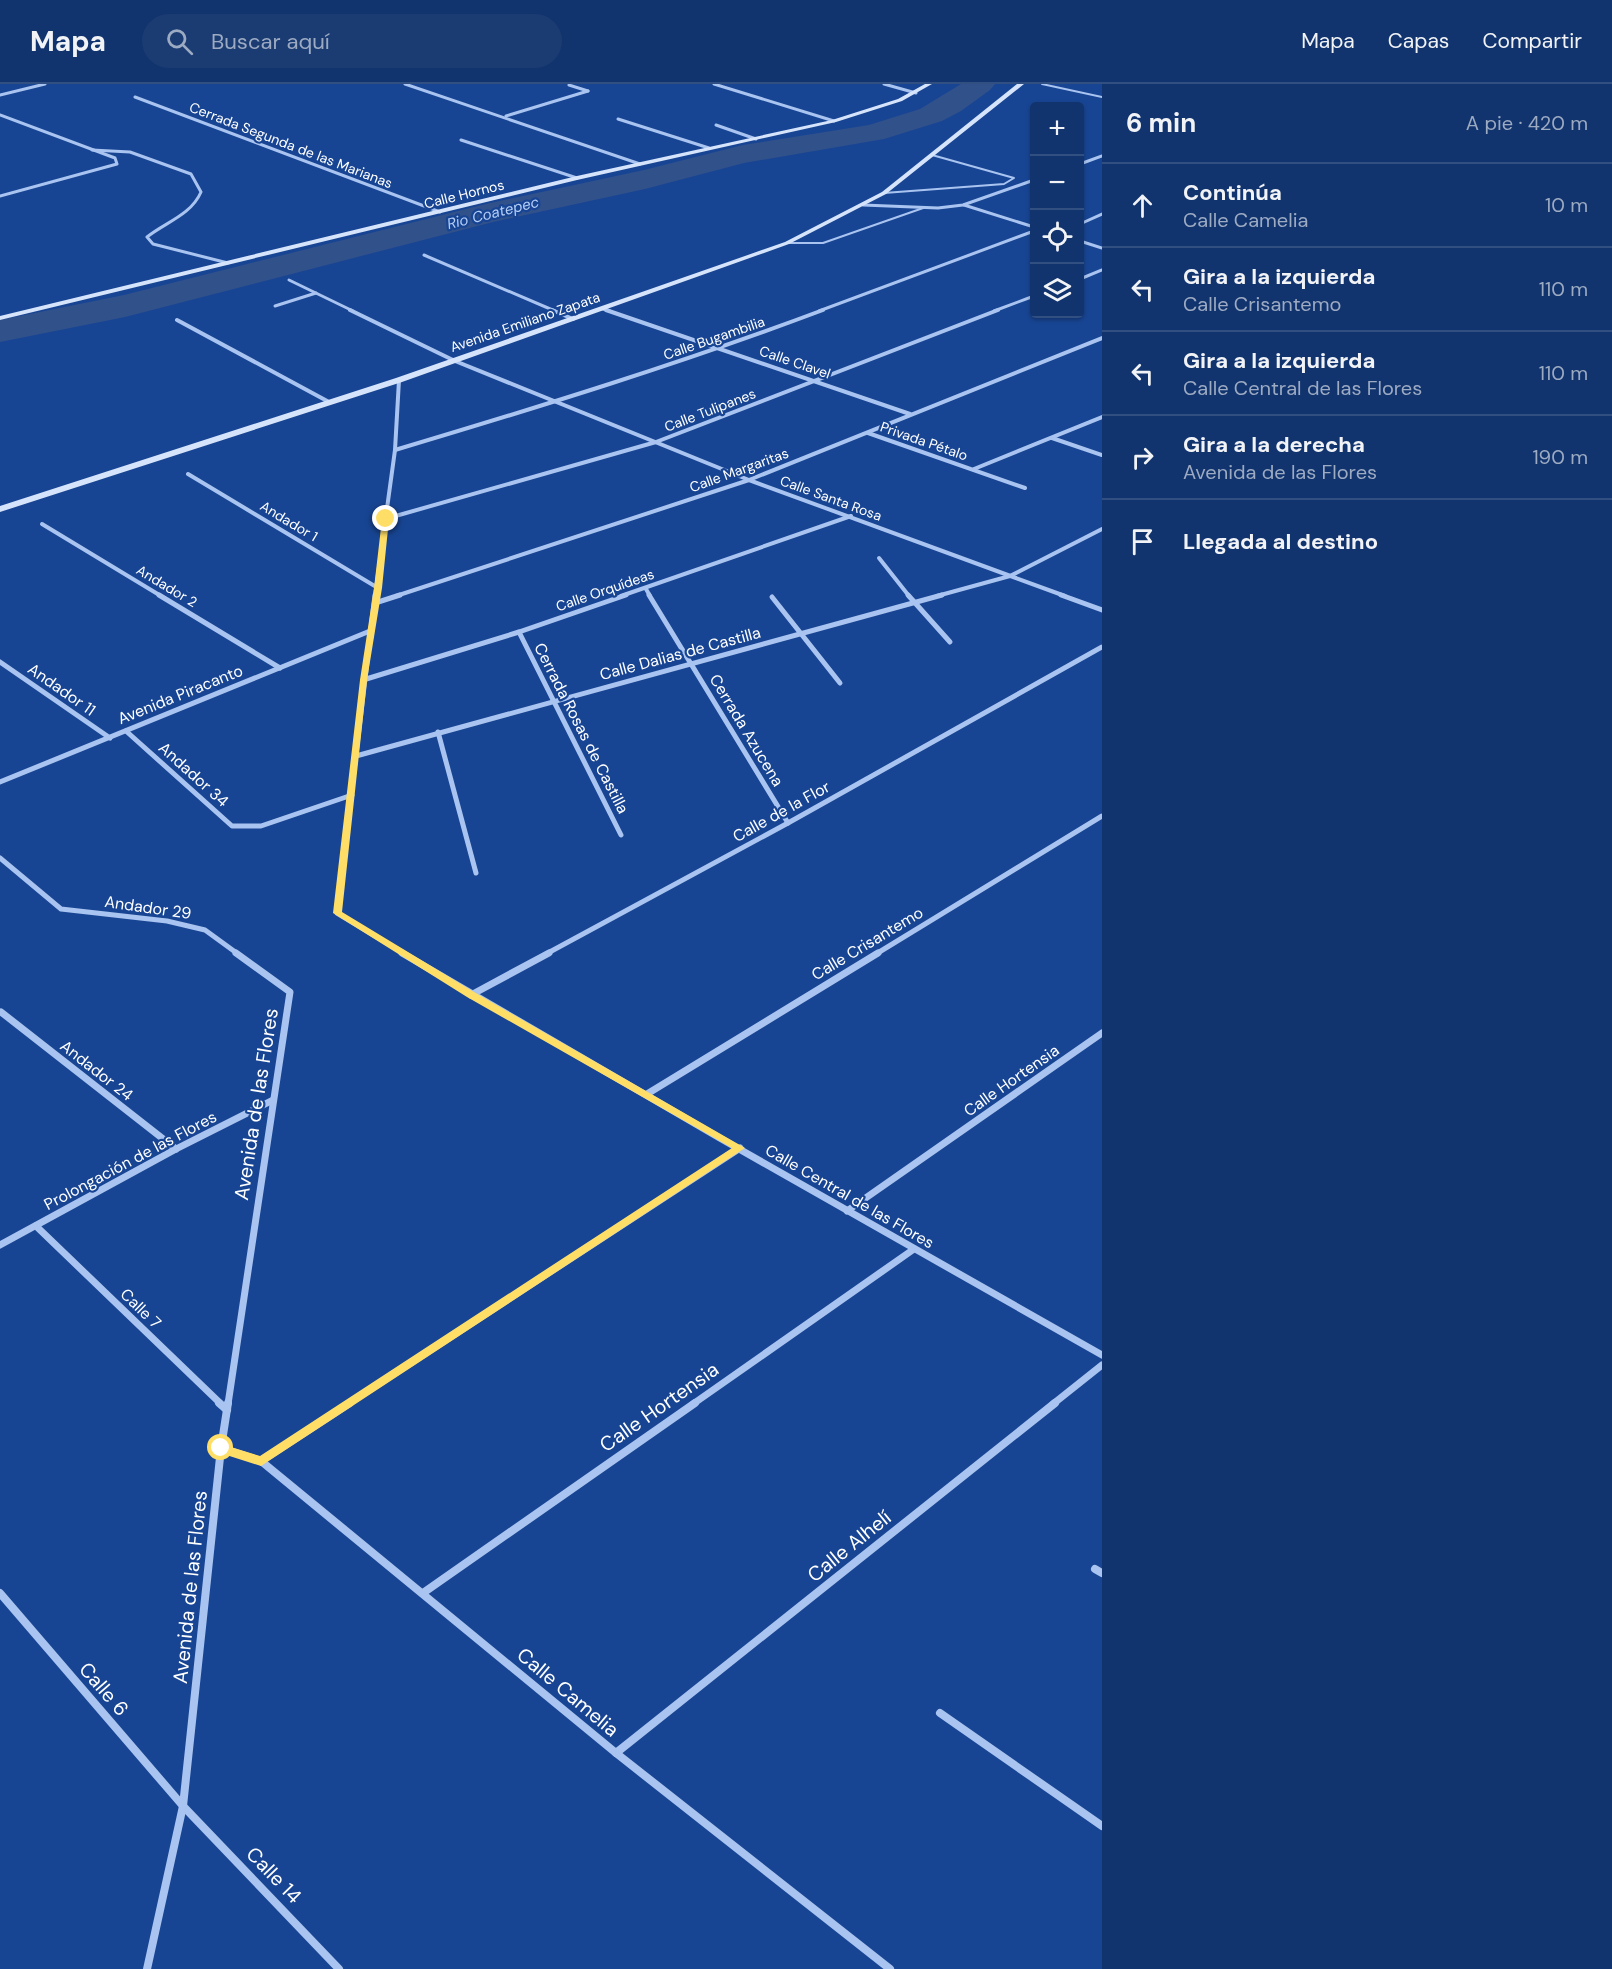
<!DOCTYPE html>
<html lang="es">
<head>
<meta charset="utf-8">
<style>
  :root { --surface:#12346e; --page:#1b3c73; --text:#f1f3f6; --muted:#9caac2; --line:#314f81 }
  body { margin:0; font-family:"DM Sans",sans-serif; background:var(--page); color:var(--text) }
  .controls { position:absolute; right:18px; top:18px; display:grid; overflow:hidden; border-radius:6px; box-shadow:0 2px 4px #0004 }
  .controls button { width:54px; height:54px; display:grid; place-items:center; padding:0; border:0; border-bottom:2px solid var(--line); background:var(--surface); color:var(--text); font:30px sans-serif }
  .stop { position:absolute; width:18px; height:18px; margin:-14px; border:4px solid #ffde67; border-radius:50%; background:#fff }
  .stop.end { background:#ffde67; border-color:#fff; box-shadow:0 2px 6px #0008 }
  .list { margin:0; padding:0; list-style:none }
  h2 { display:flex; justify-content:space-between; align-items:center; height:78px; margin:0; padding:0 24px; font-size:26px }
  h2 small { font-size:20px; font-weight:400; color:var(--muted) }
  .list li { display:grid; grid-template-columns:39px 1fr auto; gap:18px; align-items:center; box-sizing:border-box; height:84px; padding:0 24px; border-top:2px solid var(--line) }
  .list b { display:block; font-size:22px; white-space:nowrap }
  .list p { margin:0; font-size:20px; white-space:nowrap; color:var(--muted) }
  .list em { font-size:20px; font-style:normal; color:var(--muted) }
  .icon { flex:none; width:33px; height:33px; fill:none; stroke:currentColor; stroke-width:2; stroke-linecap:round; stroke-linejoin:round }
  .map { position:relative; flex:none; width:1102px; height:1885px; overflow:hidden }
  header { display:flex; align-items:center; gap:36px; box-sizing:border-box; height:84px; padding:0 30px; background:var(--surface); border-bottom:2px solid var(--line) }
  header strong { font-size:28px }
  nav { display:flex; gap:33px; margin-inline-start:auto; font-size:21px }
  .search { width:420px; height:54px; background:var(--page); display:flex; align-items:center; gap:15px; box-sizing:border-box; padding:0 21px; border-radius:33px; color:var(--muted); font-size:22px }
  main { display:flex }
  aside { flex:1; background:var(--surface) }
  .map>svg:first-child { display:block }
</style>
</head>
<body>
<header>
<strong>Mapa</strong>
<div class="search"><svg class="icon" aria-label="search" viewBox="0 0 24 24"><circle cx="10" cy="10" r="6"/><path d="M15 15l6 6"/></svg>Buscar aquí</div>
<nav><a>Mapa</a><a>Capas</a><a>Compartir</a></nav>
</header>
<main>
<div class="map">
<svg width="1102" height="1885" viewBox="0 0 1102 1885">
  <rect width="100%" height="100%" fill="#184593"/>
  <g fill="none" stroke-linecap="round" stroke-linejoin="round">
    <path fill="#31518b" fill-rule="evenodd" d="M961 0H995L990 6 961 27 942 37 884 55 744 79 645 105 493 138 125 233 0 258V236L124 211 490 119 644 86 743 61 869 41 920 25Z"/>
    <g stroke="#a9c4f0" stroke-width="2">
      <path d="M1042 0 1102 13"/>
      <path d="M884 109 1004 100 1014 94 932 71"/>
      <path d="M787 159H823L926 123"/>
    </g>
    <g stroke="#a9c4f0" stroke-width="3">
      <path d="M405 0 640 80"/>
      <path d="M714 0 834 37"/>
      <path d="M884 0 916 9"/>
      <path d="M569 1 588 7"/>
      <path d="M0 11 45 0"/>
      <path d="M135 13 440 128"/>
      <path d="M0 31 115 74 117 80 0 112"/>
      <path d="M506 32 588 7"/>
      <path d="M618 35 709 64"/>
      <path d="M716 41 756 55"/>
      <path d="M461 56 577 94"/>
      <path d="M92 66 130 68 191 90 201 108C191 131 166 138 147 153L153 160 228 179"/>
      <path d="M1080 80 1102 72"/>
      <path d="M863 121 938 124 963 121 1034 96"/>
      <path d="M964 121 1034 143"/>
      <path d="M1080 140 1102 130"/>
      <path d="M1080 157 1102 164"/>
      <path d="M424 171 555 227"/>
      <path d="M1080 195 1102 186"/>
      <path d="M289 196 353 227"/>
      <path d="M275 222 316 209"/>
      <path d="M603 225 610 227"/>
      <path d="M819 227 1034 147"/>
      <path d="M994 227 1034 212"/>
    </g>
    <g stroke="#a9c4f0" stroke-width="4">
      <path d="M350 226 455 277 749 396 1065 512"/>
      <path d="M552 226 573 235"/>
      <path d="M606 226 910 330"/>
      <path d="M177 236 329 318"/>
      <path d="M868 349 1025 404"/>
      <path d="M1052 354 1102 371"/>
      <path d="M395 366C539 323 682 279 823 226"/>
      <path d="M974 385 1102 333"/>
      <path d="M188 390 378 504"/>
      <path d="M385 435 656 358 998 226"/>
      <path d="M42 440 161 512"/>
      <path d="M879 474 909 512"/>
      <path d="M646 505 650 512"/>
      <path d="M375 512 395 366 399 296"/>
      <path d="M396 512 749 396 1102 254"/>
      <path d="M621 512 851 432"/>
      <path d="M937 512 1010 492 1102 445"/>
    </g>
    <g stroke="#a9c4f0" stroke-width="5">
      <path d="M159 511 280 584"/>
      <path d="M375 511 337 829 405 870"/>
      <path d="M649 511 788 739"/>
      <path d="M908 511 950 558"/>
      <path d="M1061 511 1102 526"/>
      <path d="M772 513 840 599"/>
      <path d="M375 519 400 511"/>
      <path d="M519 548 621 751"/>
      <path d="M0 578 110 654"/>
      <path d="M363 596 519 548 626 511"/>
      <path d="M126 647 232 742H261L352 711"/>
      <path d="M438 648 476 789"/>
      <path d="M356 672 942 511"/>
      <path d="M0 698 370 547"/>
      <path d="M0 774 61 825 167 837 205 846 238 870"/>
      <path d="M546 870 788 739 1102 563"/>
      <path d="M876 870 1102 732"/>
    </g>
    <g stroke="#a9c4f0" stroke-width="7">
      <path d="M402 869 718 1053 1102 1271"/>
      <path d="M471 911 549 869"/>
      <path d="M1 928 176 1065"/>
      <path d="M647 1010 878 869"/>
      <path d="M847 1127 1102 949"/>
      <path d="M36 1142 221 1320"/>
      <path d="M0 1161 176 1065 273 1016"/>
      <path d="M228 1320 290 908 236 869"/>
      <path d="M348 1320 740 1064"/>
      <path d="M693 1320 914 1165"/>
      <path d="M1053 1320 1102 1281"/>
    </g>
    <g stroke="#a9c4f0" stroke-width="8">
      <path d="M219 1319 227 1326"/>
      <path d="M221 1364 261 1377 616 1669 890 1885"/>
      <path d="M261 1377 350 1319"/>
      <path d="M1095 1485 1102 1489"/>
      <path d="M0 1509 183 1722 339 1885"/>
      <path d="M423 1509 695 1319"/>
      <path d="M940 1629 1102 1742"/>
      <path d="M616 1669 1055 1319"/>
      <path d="M147 1885 183 1722 221 1364 228 1319"/>
    </g>
    <g fill="#d6e4fb" fill-rule="evenodd">
      <path d="M925 0H932L902 17 836 38 577 96 0 236V232L577 92 832 36 898 15Z"/>
      <path d="M1017 0H1024L886 110 789 160 402 298 0 428V422L396 294 785 158 882 108Z"/>
    </g>
  </g>
  <path fill="#ffde67" d="M386 433 389 435 382 504 367 596 342 828 474 908 745 1064 261 1382 217 1368 215 1364 221 1360 260 1372 732 1064 467 913 333 829 360 596 374 504 382 435Z"/>
  <g text-anchor="middle" stroke-width="4.5" stroke-linejoin="round" paint-order="stroke">
    <g font-size="14" fill="#fff" stroke="#184593">
      <text transform="translate(291 61) rotate(21)" y="5">Cerrada Segunda de las Marianas</text>
      <text transform="translate(464 110) rotate(-14)" y="5">Calle Hornos</text>
      <text transform="translate(525 238) rotate(-19)" y="5">Avenida Emiliano Zapata</text>
      <text transform="translate(714 254) rotate(-19)" y="5">Calle Bugambilia</text>
      <text transform="translate(795 278) rotate(19)" y="5">Calle Clavel</text>
      <text transform="translate(710 326) rotate(-21)" y="5">Calle Tulipanes</text>
      <text transform="translate(924 357) rotate(19)" y="5">Privada Pétalo</text>
      <text transform="translate(739 386) rotate(-20)" y="5">Calle Margaritas</text>
      <text transform="translate(831 414) rotate(20)" y="5">Calle Santa Rosa</text>
      <text transform="translate(289 437) rotate(31)" y="5">Andador 1</text>
      <text transform="translate(167 502) rotate(31)" y="5">Andador 2</text>
      <text transform="translate(605 506) rotate(-19)" y="5">Calle Orquídeas</text>
    </g>
    <g font-size="15" font-style="italic" fill="#b5cef7" stroke="#184593">
      <text transform="translate(493 129) rotate(-14)" y="5">Rio Coatepec</text>
    </g>
    <g font-size="16" fill="#fff" stroke="#184593">
      <text transform="translate(680 569) rotate(-15)" y="6">Calle Dalias de Castilla</text>
      <text transform="translate(62 605) rotate(35)" y="6">Andador 11</text>
      <text transform="translate(180 610) rotate(-22)" y="6">Avenida Piracanto</text>
      <text transform="translate(582 644) rotate(63)" y="6">Cerrada Rosas de Castilla</text>
      <text transform="translate(747 646) rotate(59)" y="6">Cerrada Azucena</text>
      <text transform="translate(194 690) rotate(42)" y="6">Andador 34</text>
      <text transform="translate(781 727) rotate(-29)" y="6">Calle de la Flor</text>
      <text transform="translate(148 823) rotate(8)" y="6">Andador 29</text>
      <text transform="translate(867 859) rotate(-31)" y="6">Calle Crisantemo</text>
      <text transform="translate(97 986) rotate(38)" y="6">Andador 24</text>
      <text transform="translate(1011 996) rotate(-35)" y="6">Calle Hortensia</text>
      <text transform="translate(130 1076) rotate(-28)" y="6">Prolongación de las Flores</text>
      <text transform="translate(850 1112) rotate(30)" y="6">Calle Central de las Flores</text>
      <text transform="translate(141 1224) rotate(44)" y="6">Calle 7</text>
    </g>
    <g font-size="20" fill="#fff" stroke="#184593">
      <text transform="translate(256 1020) rotate(-81)" y="7">Avenida de las Flores</text>
      <text transform="translate(659 1323) rotate(-35)" y="7">Calle Hortensia</text>
      <text transform="translate(849 1462) rotate(-39)" y="7">Calle Alhelí</text>
      <text transform="translate(190 1503) rotate(-84)" y="7">Avenida de las Flores</text>
      <text transform="translate(104 1605) rotate(49)" y="7">Calle 6</text>
      <text transform="translate(568 1608) rotate(40)" y="7">Calle Camelia</text>
      <text transform="translate(274 1791) rotate(46)" y="7">Calle 14</text>
    </g>
  </g>
</svg>
<div class="controls">
<button>+</button>
<button>−</button>
<button><svg class="icon" aria-label="locate" viewBox="0 0 24 24"><circle cx="12" cy="12" r="6"/><path d="M12 2v4M12 18v4M2 12h4M18 12h4"/></svg></button>
<button><svg class="icon" aria-label="layers" viewBox="0 0 24 24"><path d="M12 4l9 5-9 5-9-5zM3 14l9 5 9-5"/></svg></button>
</div>
<div class="stop" style="left:221px;top:1364px"></div>
<div class="stop end" style="left:386px;top:435px"></div>
</div>
<aside>
<h2>6 min<small>A pie · 420 m</small></h2>
<ul class="list">
<li><svg class="icon" aria-label="ahead" viewBox="0 0 24 24"><path d="M12 20V5M6 11l6-6 6 6"/></svg><div><b>Continúa</b><p>Calle Camelia</p></div><em>10 m</em></li>
<li><svg class="icon" aria-label="left" viewBox="0 0 24 24"><path d="M17 20v-9H6M10 6l-5 5 5 5"/></svg><div><b>Gira a la izquierda</b><p>Calle Crisantemo</p></div><em>110 m</em></li>
<li><svg class="icon" aria-label="left" viewBox="0 0 24 24"><path d="M17 20v-9H6M10 6l-5 5 5 5"/></svg><div><b>Gira a la izquierda</b><p>Calle Central de las Flores</p></div><em>110 m</em></li>
<li><svg class="icon" aria-label="right" viewBox="0 0 24 24"><path d="M7 20v-9h11M14 6l5 5-5 5"/></svg><div><b>Gira a la derecha</b><p>Avenida de las Flores</p></div><em>190 m</em></li>
<li><svg class="icon" aria-label="arrive" viewBox="0 0 24 24"><path d="M6 21V4h12l-3 4 3 4H6"/></svg><div><b>Llegada al destino</b></div></li>
</ul>
</aside>
</main>
</body>
</html>
